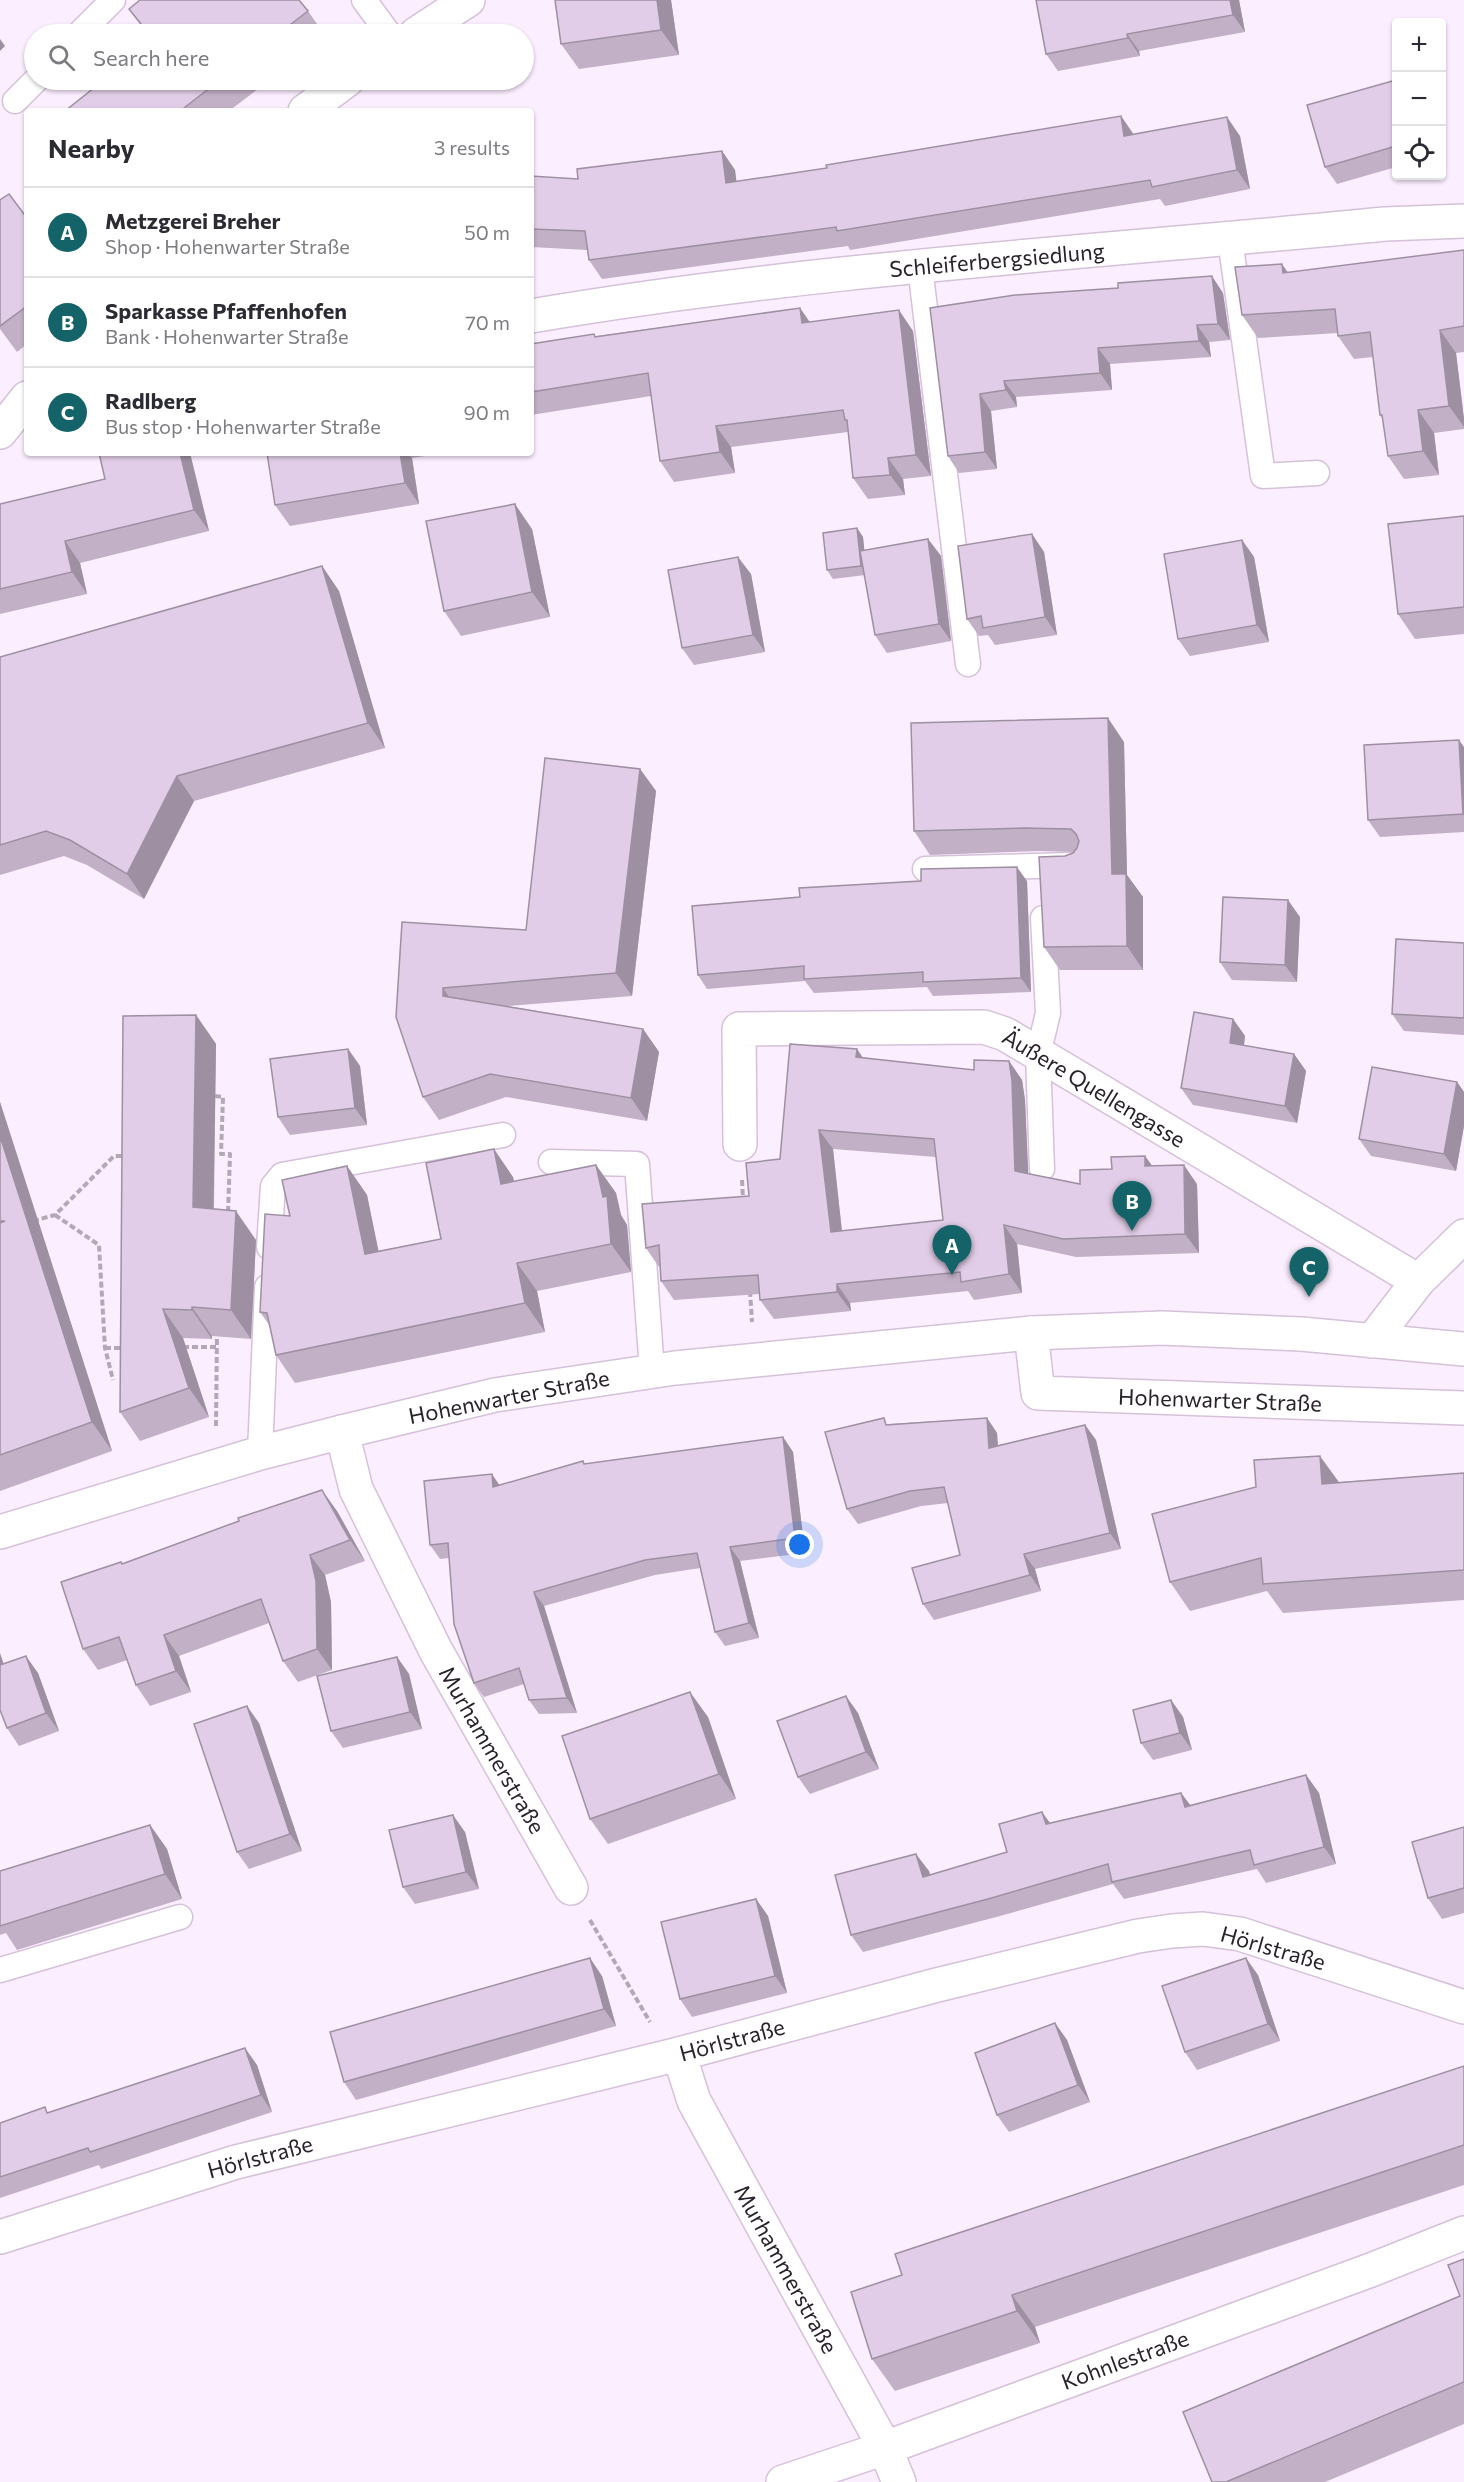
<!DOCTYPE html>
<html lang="en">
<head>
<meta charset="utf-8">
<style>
  :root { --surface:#fff; --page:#f2f2f3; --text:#2b2b33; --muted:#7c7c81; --line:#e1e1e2; --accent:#146368 }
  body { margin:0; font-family:Commissioner,sans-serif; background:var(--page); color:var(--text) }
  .controls { position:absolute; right:18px; top:18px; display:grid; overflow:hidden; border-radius:6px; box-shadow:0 2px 4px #0004 }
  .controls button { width:54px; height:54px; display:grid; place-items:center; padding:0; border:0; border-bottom:2px solid var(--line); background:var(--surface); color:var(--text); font:30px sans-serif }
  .you { position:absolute; left:800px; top:1545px; width:21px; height:21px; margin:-15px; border:4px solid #fff; border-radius:50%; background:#1a73e8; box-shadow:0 0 0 9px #1a73e833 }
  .badge { display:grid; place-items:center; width:39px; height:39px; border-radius:50%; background:var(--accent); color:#fff; font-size:20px; font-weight:700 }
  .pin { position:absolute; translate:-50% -50px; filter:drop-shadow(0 2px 3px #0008) }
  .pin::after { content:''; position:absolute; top:32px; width:21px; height:18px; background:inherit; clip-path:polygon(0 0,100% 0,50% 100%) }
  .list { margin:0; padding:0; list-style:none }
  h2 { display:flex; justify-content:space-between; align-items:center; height:78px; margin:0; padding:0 24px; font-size:26px }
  h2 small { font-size:20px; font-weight:400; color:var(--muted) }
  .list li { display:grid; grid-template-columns:39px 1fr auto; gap:18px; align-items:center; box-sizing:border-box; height:90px; padding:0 24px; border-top:2px solid var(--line) }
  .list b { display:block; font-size:22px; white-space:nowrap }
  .list p { margin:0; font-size:20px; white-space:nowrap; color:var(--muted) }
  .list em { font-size:20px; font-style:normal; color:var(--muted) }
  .icon { flex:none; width:33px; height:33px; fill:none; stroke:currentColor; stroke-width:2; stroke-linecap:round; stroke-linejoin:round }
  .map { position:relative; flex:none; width:1464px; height:2482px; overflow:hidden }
  .search { position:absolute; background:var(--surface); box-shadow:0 2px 4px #0004; left:24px; top:24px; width:510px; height:66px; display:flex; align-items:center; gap:15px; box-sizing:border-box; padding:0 21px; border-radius:33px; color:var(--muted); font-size:22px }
  .panel { position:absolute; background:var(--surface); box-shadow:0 2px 4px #0004; left:24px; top:108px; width:510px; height:348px; border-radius:6px }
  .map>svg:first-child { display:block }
</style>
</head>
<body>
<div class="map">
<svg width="1464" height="2482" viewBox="0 0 1464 2482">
  <rect width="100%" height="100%" fill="#fbeefe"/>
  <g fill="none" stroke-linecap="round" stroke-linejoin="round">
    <defs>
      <g id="service">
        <path d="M364 0 389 34"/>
        <path d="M79 34 113 0"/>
        <path d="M15 101 36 80"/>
        <path d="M1230 239 1263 476 1317 473"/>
        <path d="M920 267 968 664"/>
        <path d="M925 869 1072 865"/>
        <path d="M551 1162 637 1164 652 1371"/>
        <path d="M1042 1169 1038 1055 1048 1013 1043 918"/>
        <path d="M269 1247 273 1186 282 1175 503 1135"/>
        <path d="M260 1453 267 1287"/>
        <path d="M0 1970 180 1917"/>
      </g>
      <g id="minor">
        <path d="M416 34 468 0"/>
        <path d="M305 111 347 80"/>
        <path d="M531 316C813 268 1100 252 1385 224L1464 221"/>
        <path d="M0 432 27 398"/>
        <path d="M740 1144 739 1029 984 1027 1005 1034 1418 1281"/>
        <path d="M1031 1333 1038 1393 1464 1408"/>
        <path d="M1372 1341 1418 1281 1464 1236"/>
        <path d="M342 1432 356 1489 436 1651 571 1888"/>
        <path d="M679 2054 694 2101 885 2448 899 2482"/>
        <path d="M0 2237 236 2162 679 2054 937 1985 1072 1952 1138 1936 1172 1931 1203 1929 1240 1934 1464 2007"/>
        <path d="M783 2482 885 2448 1371 2270 1464 2233"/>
      </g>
      <path id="tertiary" d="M0 1532 260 1453 342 1432 495 1395 675 1368 1031 1333 1162 1328 1301 1334 1464 1349"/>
    </defs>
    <use href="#service" stroke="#d5c1da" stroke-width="27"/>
    <use href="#minor" stroke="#d5c1da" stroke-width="36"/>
    <use href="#tertiary" stroke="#d5c1da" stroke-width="36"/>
    <g stroke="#b3a8b5" stroke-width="4" stroke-dasharray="6 3" stroke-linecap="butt">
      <path d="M215 1096 223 1097 221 1154H230L228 1214"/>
      <path d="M742 1180 743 1200"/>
      <path d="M55 1215 99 1245 105 1348 113 1380"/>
      <path d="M33 1221 55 1215 114 1156H127"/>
      <path d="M750 1291 752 1322"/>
      <path d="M183 1347H216"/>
      <path d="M105 1348H125"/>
      <path d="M216 1426 217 1332"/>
      <path d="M590 1920 650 2022"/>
    </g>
    <use href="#service" stroke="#fff" stroke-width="24"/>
    <use href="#minor" stroke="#fff" stroke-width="33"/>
    <use href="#tertiary" stroke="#fff" stroke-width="33"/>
  </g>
  <g fill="#c2b0c7" fill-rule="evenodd">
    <path d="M555 0H671L679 55 579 69 561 44Z"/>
    <path d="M1036 0H1239L1245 32 1139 51 1140 56 1058 71 1046 54Z"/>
    <path d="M129 9 308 11 324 34H147Z"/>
    <path d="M104 80H270L229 111H65Z"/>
    <path d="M1396 80V167L1337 184 1325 167Z"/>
    <path d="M1121 116 1134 135 1240 136 1250 189 1165 206 1160 199 850 250 848 246 602 279 589 260 587 250 531 247V176L578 179 722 151 735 170 736 181 827 168Z"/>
    <path d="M0 200 27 218V344L17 352 0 329Z"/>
    <path d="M1464 251V352L1456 353 1464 419V429L1434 433 1439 475 1404 479 1388 456 1383 420 1380 415 1373 357 1354 359 1338 336V333L1258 338 1242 315 1288 272Z"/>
    <path d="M1223 293 1230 340 1209 342 1211 357 1110 364 1112 390 1016 397 1017 407 991 411 997 469 959 473 948 456 930 308Z"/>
    <path d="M800 308 810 322 913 331 931 476 903 479 905 495 868 499 853 478 848 432 731 447 735 473 674 482 660 461 651 396 531 415V344L596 336Z"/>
    <path d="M190 453 209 531 80 563 87 594 0 614V504L105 479Z"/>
    <path d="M267 453H444L412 458 419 504 290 526 275 505Z"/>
    <path d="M1464 516V634L1415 639 1398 614Z"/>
    <path d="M857 528 863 537 864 550 928 539 941 556 951 641 887 653 875 635 865 575 833 579 827 570Z"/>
    <path d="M532 529 550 617 461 636 444 611Z"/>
    <path d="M1032 534 1044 552 1057 635 995 645 988 635 979 636 967 619Z"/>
    <path d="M1242 540 1254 557 1269 642 1190 656 1178 639Z"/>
    <path d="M322 566 339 591 385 748 194 801 144 899 87 865 64 856 0 875V657Z"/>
    <path d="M751 574 765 652 694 665 682 648Z"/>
    <path d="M1124 742 1127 875 1143 897V970H1060L1044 947 1065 856 1073 853 1074 852 1040 851 930 855 914 831Z"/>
    <path d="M1464 747V832L1380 837 1368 820Z"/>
    <path d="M640 769 656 791 632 996 508 1006 643 1029 659 1052 647 1121 506 1097 439 1120 423 1097 396 1017 526 930Z"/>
    <path d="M1027 881 1031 992 933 996 927 987 814 993 805 981 707 989 698 975Z"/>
    <path d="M1300 917 1297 982 1232 980 1220 962Z"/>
    <path d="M1464 943V1035L1404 1031 1392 1014Z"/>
    <path d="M196 1015 216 1044 214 1209 256 1240 251 1339 212 1336V1339L183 1338 209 1417 140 1441 120 1412Z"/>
    <path d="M1233 1019 1245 1036 1244 1045 1294 1054 1306 1071 1297 1123 1193 1105 1181 1088Z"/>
    <path d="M348 1049 360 1066 367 1125 290 1135 278 1117Z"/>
    <path d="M857 1049 862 1058 974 1070 1009 1061 1022 1080 1025 1100 1028 1174 1080 1184 1112 1169 1145 1156 1152 1166 1197 1184 1199 1253 1076 1257 1017 1244 1022 1293 974 1300 968 1291 850 1303 851 1311 774 1319 760 1300V1294L674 1300 661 1281 660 1266 659 1267 646 1248 749 1196 780 1159ZM833 1149 936 1157 943 1220 842 1231Z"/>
    <path d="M1457 1082 1464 1092V1126L1456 1171 1371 1156 1359 1139Z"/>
    <path d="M0 1102 112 1451 0 1491Z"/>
    <path d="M596 1165 616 1193 621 1215 627 1225 631 1272 537 1291 545 1332 295 1383 276 1355 270 1326 260 1312 290 1216 347 1166 367 1195 378 1251 441 1239 513 1177 514 1181Z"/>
    <path d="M987 1418 997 1433 998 1445 1085 1425 1096 1440 1121 1549 1035 1569 1041 1591 934 1620 923 1604 960 1555 948 1503 921 1506 858 1524 847 1509 888 1424Z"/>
    <path d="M783 1437 793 1452 805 1553 740 1561 759 1638 725 1646 715 1632 700 1568 655 1575 544 1606 577 1713 539 1714 529 1700 524 1684 484 1697 474 1683 449 1558 440 1559 430 1545 499 1485 583 1461 585 1464Z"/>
    <path d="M1464 1473V1600L1283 1613 1267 1591 1190 1611 1170 1582 1339 1482Z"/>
    <path d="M337 1511 365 1561 325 1575 331 1602 332 1670 298 1682 283 1661 269 1623 179 1656 191 1692 150 1706 136 1685 127 1660 98 1670 83 1649 121 1562 122 1564Z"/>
    <path d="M397 1657 409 1674 422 1729 343 1748 331 1731Z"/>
    <path d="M4 1663 38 1673 59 1731 19 1746 7 1728Z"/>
    <path d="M1171 1700 1183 1717 1192 1750 1153 1760 1141 1743Z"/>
    <path d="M858 1713 879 1769 810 1794 798 1777Z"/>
    <path d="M708 1717 736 1799 608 1844 590 1819Z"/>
    <path d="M259 1723 302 1851 249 1869 237 1852Z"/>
    <path d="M1306 1775 1319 1793 1336 1864 1266 1883 1257 1869 1124 1899 1113 1884 1000 1916 863 1952 851 1935 929 1871 930 1875 1007 1852 1042 1812 1050 1823 1181 1793 1190 1805Z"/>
    <path d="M150 1825 167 1849 182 1899 17 1950 6 1933 0 1935V1871Z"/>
    <path d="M1464 1827V1913L1442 1919 1428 1898Z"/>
    <path d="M465 1832 479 1889 415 1904 403 1887Z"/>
    <path d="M756 1899 768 1916 787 1993 692 2017 680 1999Z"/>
    <path d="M1258 1975 1280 2041 1197 2070 1185 2052Z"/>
    <path d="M602 1976 616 2026 356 2100 344 2082Z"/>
    <path d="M1055 2023 1067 2040 1090 2102 1009 2132 997 2115Z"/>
    <path d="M257 2065 272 2112 101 2169 99 2165 0 2198V2123L48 2113Z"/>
    <path d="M1464 2066V2185L1035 2327 1040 2343 895 2391 872 2359 902 2275Z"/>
    <path d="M1464 2259V2424L1325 2482H1212L1460 2296Z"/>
  </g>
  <g fill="#9e90a2">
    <path d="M657 0H671L679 55 661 30Z"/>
    <path d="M1230 0H1239L1245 32 1233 15Z"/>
    <path d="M1127 34 1139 51 1140 56 1128 38Z"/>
    <path d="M0 39 5 46 0 51Z"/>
    <path d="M1121 116 1134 135 1124 136Z"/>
    <path d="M1227 117 1240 136 1250 189 1237 170Z"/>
    <path d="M722 151 735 170 739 201 726 183Z"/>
    <path d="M1282 264 1298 287 1283 273Z"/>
    <path d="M1212 276 1223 293 1230 340 1218 324Z"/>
    <path d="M800 308 814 329 802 323Z"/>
    <path d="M899 310 913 331 931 476 916 455Z"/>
    <path d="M1197 325 1209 342 1211 357 1199 341Z"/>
    <path d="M1440 330 1456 353 1464 419V427L1449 406Z"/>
    <path d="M1098 348 1110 364 1112 390 1100 373Z"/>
    <path d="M1004 381 1016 397 1017 407 1006 390Z"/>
    <path d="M980 394 991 411 997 469 985 452Z"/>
    <path d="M1418 410 1434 433 1439 475 1423 451Z"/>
    <path d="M716 426 731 447 735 473 720 452Z"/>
    <path d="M180 453H190L209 531 194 510Z"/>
    <path d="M400 453H408L412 458 419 504 405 483Z"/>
    <path d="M888 458 903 479 905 495 890 475Z"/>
    <path d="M515 504 532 529 550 617 532 592Z"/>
    <path d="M857 528 863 537 867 575 861 566Z"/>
    <path d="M1032 534 1044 552 1057 635 1045 617Z"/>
    <path d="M928 539 941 556 951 641 939 624Z"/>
    <path d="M1242 540 1254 557 1269 642 1257 625Z"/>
    <path d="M65 541 80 563 87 594 72 572Z"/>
    <path d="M738 557 751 574 765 652 753 635Z"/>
    <path d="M322 566 339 591 385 748 368 723Z"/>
    <path d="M1108 718 1124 742 1127 875 1143 897V970L1127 946 1112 874Z"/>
    <path d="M1459 740 1464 747V816L1463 814Z"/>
    <path d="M640 769 656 791 632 996 616 973Z"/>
    <path d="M177 776 194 801 144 899 127 874Z"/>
    <path d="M1017 867 1027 881 1031 992 1021 978Z"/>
    <path d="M1288 900 1300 917 1297 982 1285 965Z"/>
    <path d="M443 988 459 1011 443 996Z"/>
    <path d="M196 1015 216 1044 213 1236 193 1207Z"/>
    <path d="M1233 1019 1245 1036 1242 1060 1230 1043Z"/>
    <path d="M643 1029 659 1052 647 1121 631 1098Z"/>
    <path d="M348 1049 360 1066 367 1125 355 1108Z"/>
    <path d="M857 1049 870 1068 856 1057Z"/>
    <path d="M1294 1054 1306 1071 1297 1123 1285 1106Z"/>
    <path d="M1009 1061 1022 1080 1025 1100 1029 1190 1015 1171Z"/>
    <path d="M1457 1082 1464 1092V1126L1456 1171 1444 1154Z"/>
    <path d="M0 1102 112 1451 92 1422 0 1136Z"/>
    <path d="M819 1130 833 1149 844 1251 831 1232Z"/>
    <path d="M494 1149 513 1177 520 1212 501 1184Z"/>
    <path d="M1145 1156 1158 1174 1145 1166Z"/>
    <path d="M596 1165 616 1193 621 1215 627 1225 631 1272 611 1244Z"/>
    <path d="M1184 1165 1197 1184 1199 1253 1185 1234Z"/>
    <path d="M347 1166 367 1195 385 1282 365 1254Z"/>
    <path d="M236 1211 256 1240 251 1339 231 1310Z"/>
    <path d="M1004 1225 1017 1244 1022 1293 1009 1274Z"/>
    <path d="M517 1263 537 1291 545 1332 525 1303Z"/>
    <path d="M837 1284 850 1303 851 1311 837 1292Z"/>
    <path d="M192 1307 212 1336V1339L192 1310Z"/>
    <path d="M163 1309 183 1338 209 1417 189 1388Z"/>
    <path d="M987 1418 997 1433 999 1463 989 1448Z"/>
    <path d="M1085 1425 1096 1440 1121 1549 1110 1533Z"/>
    <path d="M783 1437 793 1452 805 1553 795 1538Z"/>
    <path d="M1320 1456 1341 1485 1322 1484Z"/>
    <path d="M492 1474 502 1489 493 1487Z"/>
    <path d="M322 1490 337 1511 365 1561 350 1540Z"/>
    <path d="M730 1547 740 1561 759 1638 749 1623Z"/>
    <path d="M1024 1554 1035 1569 1041 1591 1030 1575Z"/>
    <path d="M310 1555 325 1575 331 1602 332 1670 317 1649Z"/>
    <path d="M534 1592 544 1606 577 1713 567 1698Z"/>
    <path d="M164 1635 179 1656 191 1692 176 1671Z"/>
    <path d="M0 1653 10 1683 0 1668Z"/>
    <path d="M26 1656 38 1673 59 1731 46 1713Z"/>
    <path d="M397 1657 409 1674 422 1729 410 1712Z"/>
    <path d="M690 1692 708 1717 736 1799 719 1774Z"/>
    <path d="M846 1696 858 1713 879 1769 866 1752Z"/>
    <path d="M1171 1700 1183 1717 1192 1750 1180 1733Z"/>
    <path d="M247 1706 259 1723 302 1851 290 1834Z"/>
    <path d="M1306 1775 1319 1793 1336 1864 1324 1847Z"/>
    <path d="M1181 1793 1194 1810 1185 1807Z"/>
    <path d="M1042 1812 1054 1829 1046 1824Z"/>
    <path d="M453 1815 465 1832 479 1889 466 1872Z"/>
    <path d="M150 1825 167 1849 182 1899 165 1874Z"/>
    <path d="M916 1854 929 1871 935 1895 923 1877Z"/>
    <path d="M756 1899 768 1916 787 1993 775 1976Z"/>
    <path d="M590 1958 602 1976 616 2026 604 2009Z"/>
    <path d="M1246 1958 1258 1975 1280 2041 1268 2024Z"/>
    <path d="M1055 2023 1067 2040 1090 2102 1078 2085Z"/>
    <path d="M245 2048 257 2065 272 2112 261 2095Z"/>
    <path d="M1012 2295 1035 2327 1040 2343 1017 2311Z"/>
  </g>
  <g fill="#e1cde7" stroke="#9e90a2" stroke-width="1.5" fill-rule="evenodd">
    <path d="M140 0H299L308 11 278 34H149L129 9Z"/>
    <path d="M555 0H657L661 30 561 44Z"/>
    <path d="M1036 0H1230L1233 15 1127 34 1128 38 1046 54Z"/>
    <path d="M104 80H220L180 111H65Z"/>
    <path d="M1396 80V146L1325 167 1307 105Z"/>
    <path d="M1121 116 1124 136 1227 117 1237 170 1152 187 1150 180 837 231 836 227 589 260 585 231 531 229V176L578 179 577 169 722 151 726 183 827 168 826 165Z"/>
    <path d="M9 194 27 218V306L0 326V200Z"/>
    <path d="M1464 250V326L1440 330 1449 406 1418 410 1423 451 1388 456 1382 415H1380L1370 332 1338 336 1335 309 1242 315 1235 267 1282 264 1283 273Z"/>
    <path d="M1212 276 1218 324 1197 325 1199 341 1098 348 1100 373 1004 381 1006 390 980 394 985 452 948 456 930 308 1015 295 1118 288V283Z"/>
    <path d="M800 308 802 323 899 310 916 455 888 458 890 475 853 478 847 420H845L843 410 716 426 720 452 660 461 648 373 531 392V344L594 334 595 337Z"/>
    <path d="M99 453H180L194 510 65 541 72 572 0 589V504L105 479Z"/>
    <path d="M267 453H400L405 483 275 505Z"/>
    <path d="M515 504 532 592 444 611 426 521Z"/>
    <path d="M1464 516V607L1398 614 1388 524Z"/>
    <path d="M857 528 861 566 827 570 823 533Z"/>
    <path d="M1032 534 1045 617 983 628 981 616 967 619 958 546Z"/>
    <path d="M928 539 939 624 875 635 860 551Z"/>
    <path d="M1242 540 1257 625 1178 639 1164 554Z"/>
    <path d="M738 557 753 635 682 648 668 570Z"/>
    <path d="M322 566 368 723 177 776 127 874 70 840 46 831 0 845V657Z"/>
    <path d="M1108 718 1112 874H1126L1127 946 1044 947 1039 857 1065 856 1073 853 1077 848 1079 841 1076 834 1071 829 1024 828 914 831 911 723Z"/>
    <path d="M1459 740 1463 814 1368 820 1364 745Z"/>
    <path d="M545 758 640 769 616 973 443 988V996L643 1029 631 1098 490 1074 423 1097 396 1017 402 922 526 930Z"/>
    <path d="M1017 867 1021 978 923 982V972L804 979V966L698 975 692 906 800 897 799 888 921 881V869Z"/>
    <path d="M1223 897 1288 900 1285 965 1220 962Z"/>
    <path d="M1396 939 1464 943V1018L1392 1014Z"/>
    <path d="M1194 1012 1233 1019 1230 1043 1294 1054 1285 1106 1181 1088Z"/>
    <path d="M196 1015 193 1207 236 1211 231 1310 192 1307V1310L163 1309 189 1388 120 1412 123 1016Z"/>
    <path d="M790 1044 857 1049 856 1057 974 1070V1060L1009 1061 1012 1081 1015 1171 1080 1184V1170L1112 1169 1111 1157 1145 1156V1166L1184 1165 1185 1234 1063 1239 1004 1225 1009 1274 961 1282 960 1272 837 1284V1292L760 1300 758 1275 661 1281 659 1245 646 1248 642 1204 749 1196 746 1163 780 1159ZM819 1130 934 1139 943 1220 831 1232Z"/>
    <path d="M348 1049 355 1108 278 1117 270 1059Z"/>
    <path d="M1372 1067 1457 1082 1444 1154 1359 1139Z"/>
    <path d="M0 1136 92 1422 0 1455V1223L5 1221H0Z"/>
    <path d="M494 1149 501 1184 596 1165 603 1197 607 1196 611 1244 517 1263 525 1303 276 1355 267 1313 260 1312 265 1214 290 1216 282 1180 347 1166 365 1254 441 1239 426 1163Z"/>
    <path d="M884 1418 886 1425 987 1418 989 1448 1085 1425 1110 1533 1024 1554 1030 1575 923 1604 912 1568 960 1555 944 1487 910 1491 847 1509 825 1432Z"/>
    <path d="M783 1437 795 1538 730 1547 749 1623 715 1632 697 1553 645 1560 534 1592 567 1698 529 1700 519 1668 474 1683 454 1624 448 1543 430 1545 424 1481 492 1474 493 1487 583 1461 584 1464Z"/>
    <path d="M1320 1456 1322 1484 1464 1473V1570L1263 1584 1261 1558 1170 1582 1152 1514 1256 1487 1254 1460Z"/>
    <path d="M322 1490 350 1540 310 1555 316 1581 317 1649 283 1661 261 1599 164 1635 176 1671 136 1685 119 1637 83 1649 61 1582 121 1562 122 1564 239 1521 238 1518Z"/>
    <path d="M26 1656 46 1713 7 1728 0 1710V1665Z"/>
    <path d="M397 1657 410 1712 331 1731 317 1676Z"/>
    <path d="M690 1692 719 1774 590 1819 562 1736Z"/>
    <path d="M846 1696 866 1752 798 1777 777 1721Z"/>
    <path d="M1171 1700 1180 1733 1141 1743 1133 1710Z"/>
    <path d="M247 1706 290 1834 237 1852 194 1724Z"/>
    <path d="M1306 1775 1324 1847 1254 1865 1250 1850 1112 1882 1108 1864 988 1899 851 1935 835 1875 916 1854 923 1877 1007 1852 999 1824 1042 1812 1046 1824 1181 1793 1185 1807Z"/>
    <path d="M453 1815 466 1872 403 1887 389 1830Z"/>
    <path d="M150 1825 165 1874 0 1926V1871Z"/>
    <path d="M1464 1827V1888L1428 1898 1412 1842Z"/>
    <path d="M756 1899 775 1976 680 1999 661 1922Z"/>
    <path d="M590 1958 604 2009 344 2082 330 2032Z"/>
    <path d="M1246 1958 1268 2024 1185 2052 1162 1986Z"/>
    <path d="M1055 2023 1078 2085 997 2115 975 2053Z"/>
    <path d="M245 2048 261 2095 90 2152 88 2148 0 2177V2123L45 2107 47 2113Z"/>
    <path d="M1464 2066V2145L1012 2295 1017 2311 872 2359 851 2292 902 2275 895 2254Z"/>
    <path d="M1464 2259V2382L1226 2482H1212L1183 2412 1460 2296 1448 2265Z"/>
  </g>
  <g text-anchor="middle" stroke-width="4.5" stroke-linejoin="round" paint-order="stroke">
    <g font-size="22" fill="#29222b" stroke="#fff">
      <text transform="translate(997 260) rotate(-5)" y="8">Schleiferbergsiedlung</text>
      <text transform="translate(1094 1088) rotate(31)" y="8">Äußere Quellengasse</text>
      <text transform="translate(509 1397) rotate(-11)" y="8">Hohenwarter Straße</text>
      <text transform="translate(1220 1400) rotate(2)" y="8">Hohenwarter Straße</text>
      <text transform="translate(492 1750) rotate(60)" y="8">Murhammerstraße</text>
      <text transform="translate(1273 1948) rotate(16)" y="8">Hörlstraße</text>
      <text transform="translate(732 2040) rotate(-15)" y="8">Hörlstraße</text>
      <text transform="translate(260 2157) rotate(-15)" y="8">Hörlstraße</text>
      <text transform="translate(786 2269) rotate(61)" y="8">Murhammerstraße</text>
      <text transform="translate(1125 2360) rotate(-20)" y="8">Kohnlestraße</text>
    </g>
  </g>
</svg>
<div class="controls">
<button>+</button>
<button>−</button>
<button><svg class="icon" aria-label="locate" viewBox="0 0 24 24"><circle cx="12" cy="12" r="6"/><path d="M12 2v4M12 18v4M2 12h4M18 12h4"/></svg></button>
</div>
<div class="you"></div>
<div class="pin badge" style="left:952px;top:1275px">A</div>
<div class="pin badge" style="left:1132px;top:1231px">B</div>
<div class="pin badge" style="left:1309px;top:1297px">C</div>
<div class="search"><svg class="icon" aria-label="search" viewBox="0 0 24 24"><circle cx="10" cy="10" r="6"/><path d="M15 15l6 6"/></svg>Search here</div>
<section class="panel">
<h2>Nearby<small>3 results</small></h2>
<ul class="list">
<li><span class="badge">A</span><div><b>Metzgerei Breher</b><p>Shop · Hohenwarter Straße</p></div><em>50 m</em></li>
<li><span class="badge">B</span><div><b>Sparkasse Pfaffenhofen</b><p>Bank · Hohenwarter Straße</p></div><em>70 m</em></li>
<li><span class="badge">C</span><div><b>Radlberg</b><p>Bus stop · Hohenwarter Straße</p></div><em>90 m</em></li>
</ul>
</section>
</div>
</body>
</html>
